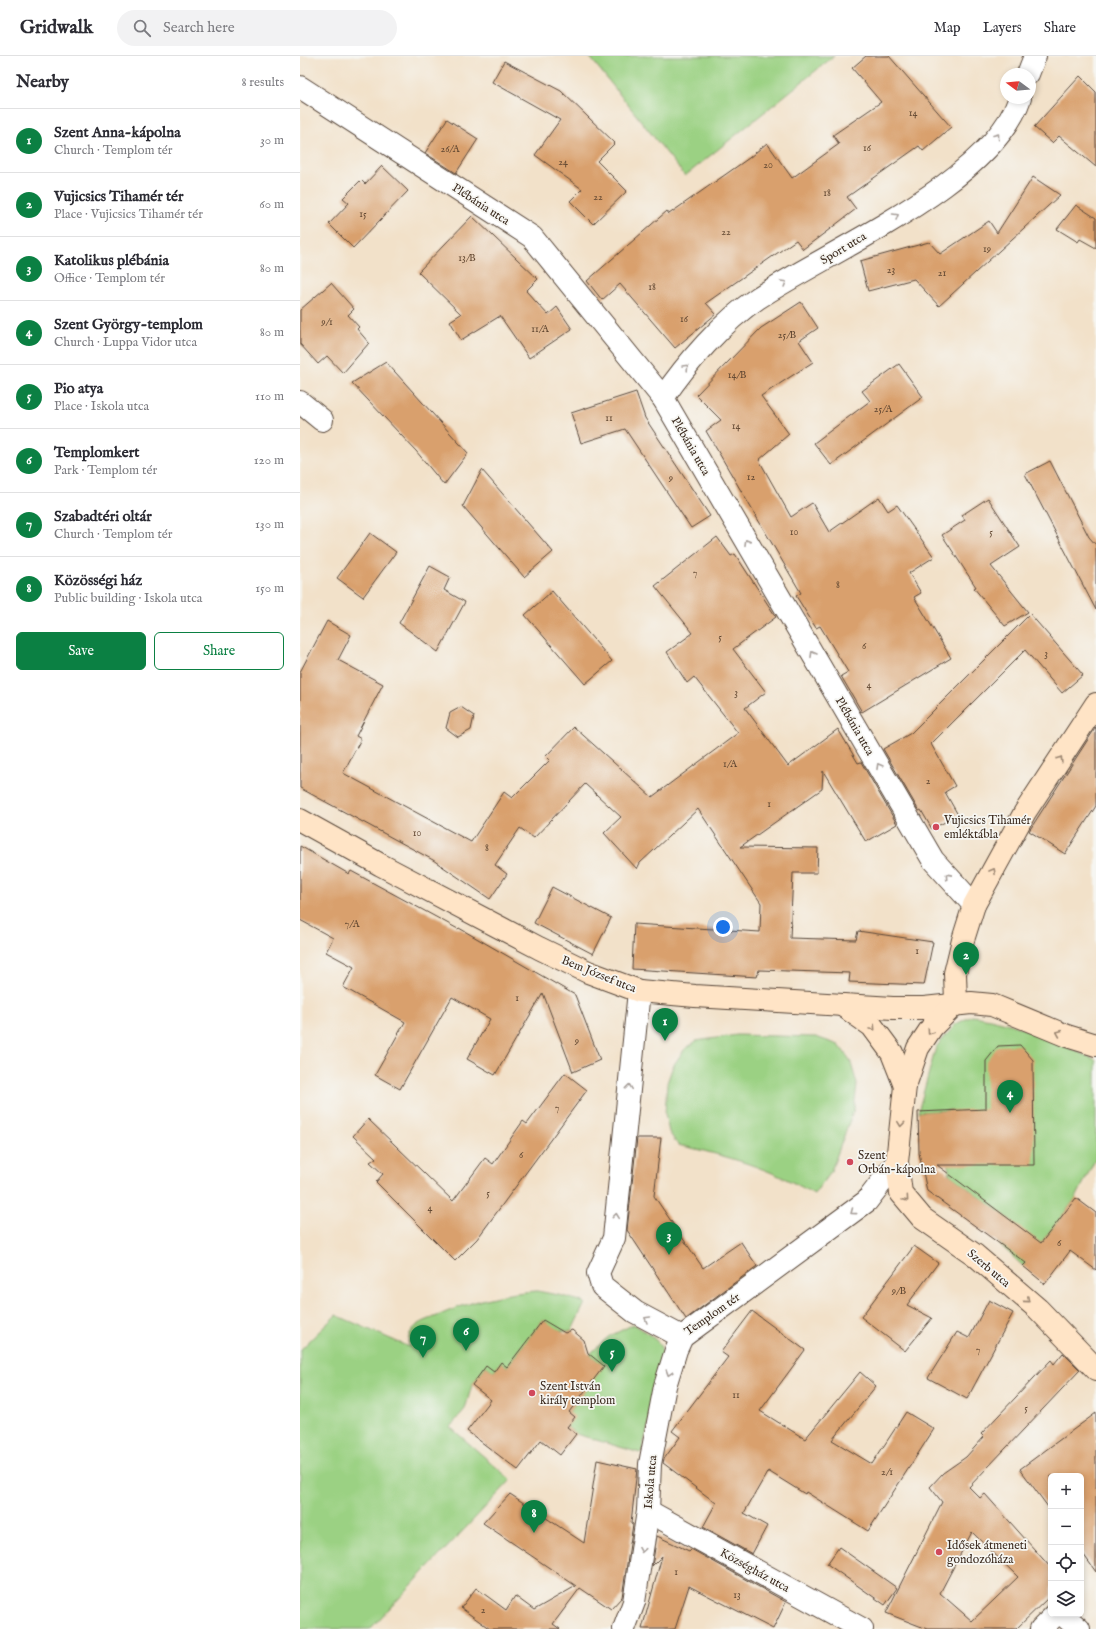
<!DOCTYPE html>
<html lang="en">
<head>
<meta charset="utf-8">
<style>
  :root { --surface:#fff; --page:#f2f2f3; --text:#2b2b33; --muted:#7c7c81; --line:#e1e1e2; --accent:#0b8043 }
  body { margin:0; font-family:"IM FELL English",serif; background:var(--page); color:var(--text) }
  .controls { position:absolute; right:12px; bottom:12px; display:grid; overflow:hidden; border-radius:6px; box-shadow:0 2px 6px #0003 }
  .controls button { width:36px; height:36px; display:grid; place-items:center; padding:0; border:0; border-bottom:1px solid var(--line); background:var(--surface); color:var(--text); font:20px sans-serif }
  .compass { position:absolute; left:700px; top:12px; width:36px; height:36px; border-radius:50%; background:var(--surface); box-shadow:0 2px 6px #0003; rotate:286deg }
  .you { position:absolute; left:423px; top:871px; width:14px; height:14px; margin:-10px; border:3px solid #fff; border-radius:50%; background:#1a73e8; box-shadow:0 0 0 6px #1a73e833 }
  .badge { display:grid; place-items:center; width:26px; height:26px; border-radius:50%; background:var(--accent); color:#fff; font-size:13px; font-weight:700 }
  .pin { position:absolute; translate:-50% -33px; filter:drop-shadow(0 1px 2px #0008) }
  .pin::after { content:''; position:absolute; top:21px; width:14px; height:12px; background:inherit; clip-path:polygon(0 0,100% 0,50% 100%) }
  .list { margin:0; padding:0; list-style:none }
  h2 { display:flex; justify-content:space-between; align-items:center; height:52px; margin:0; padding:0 16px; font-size:17px }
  h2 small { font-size:13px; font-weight:400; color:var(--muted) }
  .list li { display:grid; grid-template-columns:26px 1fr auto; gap:12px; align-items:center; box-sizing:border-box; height:64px; padding:0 16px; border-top:1px solid var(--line) }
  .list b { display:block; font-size:15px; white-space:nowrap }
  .list p { margin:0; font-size:13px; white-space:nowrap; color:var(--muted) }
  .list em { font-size:13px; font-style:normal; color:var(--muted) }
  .actions { display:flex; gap:8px; padding:12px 16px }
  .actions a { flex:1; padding:9px 0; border:1px solid var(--accent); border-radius:6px; text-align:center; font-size:14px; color:var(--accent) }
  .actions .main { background:var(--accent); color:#fff }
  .icon { flex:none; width:22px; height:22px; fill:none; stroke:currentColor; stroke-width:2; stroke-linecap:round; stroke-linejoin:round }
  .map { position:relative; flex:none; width:796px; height:1573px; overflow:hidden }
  header { display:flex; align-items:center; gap:24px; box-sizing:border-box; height:56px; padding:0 20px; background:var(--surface); border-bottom:1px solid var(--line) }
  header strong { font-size:19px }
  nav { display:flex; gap:22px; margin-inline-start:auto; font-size:14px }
  .search { width:280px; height:36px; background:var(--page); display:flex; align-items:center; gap:10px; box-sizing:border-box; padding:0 14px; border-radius:22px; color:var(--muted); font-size:15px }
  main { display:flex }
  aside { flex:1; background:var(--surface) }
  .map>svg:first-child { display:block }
</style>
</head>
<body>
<header>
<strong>Gridwalk</strong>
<div class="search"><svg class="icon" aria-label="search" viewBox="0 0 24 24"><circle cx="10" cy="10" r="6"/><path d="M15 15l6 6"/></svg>Search here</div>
<nav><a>Map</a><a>Layers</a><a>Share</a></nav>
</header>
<main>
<aside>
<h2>Nearby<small>8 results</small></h2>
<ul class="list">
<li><span class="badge">1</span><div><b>Szent Anna-kápolna</b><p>Church · Templom tér</p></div><em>30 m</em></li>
<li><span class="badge">2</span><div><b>Vujicsics Tihamér tér</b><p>Place · Vujicsics Tihamér tér</p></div><em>60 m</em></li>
<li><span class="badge">3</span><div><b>Katolikus plébánia</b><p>Office · Templom tér</p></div><em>80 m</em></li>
<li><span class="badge">4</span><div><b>Szent György-templom</b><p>Church · Luppa Vidor utca</p></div><em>80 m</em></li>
<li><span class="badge">5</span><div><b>Pio atya</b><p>Place · Iskola utca</p></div><em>110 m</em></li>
<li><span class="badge">6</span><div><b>Templomkert</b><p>Park · Templom tér</p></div><em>120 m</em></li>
<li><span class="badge">7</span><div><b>Szabadtéri oltár</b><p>Church · Templom tér</p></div><em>130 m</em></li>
<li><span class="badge">8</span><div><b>Közösségi ház</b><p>Public building · Iskola utca</p></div><em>150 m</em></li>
</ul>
<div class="actions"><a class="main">Save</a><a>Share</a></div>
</aside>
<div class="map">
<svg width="796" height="1573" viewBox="0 0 796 1573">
  <rect width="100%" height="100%" fill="#f6f6f2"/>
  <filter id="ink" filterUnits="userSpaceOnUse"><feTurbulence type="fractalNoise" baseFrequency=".025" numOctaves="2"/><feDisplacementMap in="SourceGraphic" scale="8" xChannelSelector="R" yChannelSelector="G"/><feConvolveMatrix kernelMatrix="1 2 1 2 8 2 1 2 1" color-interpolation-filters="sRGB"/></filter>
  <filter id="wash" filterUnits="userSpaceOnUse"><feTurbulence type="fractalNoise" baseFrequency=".012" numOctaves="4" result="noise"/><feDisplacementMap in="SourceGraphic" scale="16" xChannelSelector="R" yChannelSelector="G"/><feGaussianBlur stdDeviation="0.9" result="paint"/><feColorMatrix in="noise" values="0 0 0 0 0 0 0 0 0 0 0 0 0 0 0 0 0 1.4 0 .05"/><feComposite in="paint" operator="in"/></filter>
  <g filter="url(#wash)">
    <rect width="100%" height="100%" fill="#f2e1c9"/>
    <g fill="#9bd183" stroke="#6b7e50">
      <path d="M289 0H534L385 120Z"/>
      <path d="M672 960C716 965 756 987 796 1004V1102L776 1142 723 1210 696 1185 712 1165 650 1119 645 1097 654 1096 652 1054 618 1056 636 991 656 968Z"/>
      <path d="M437 979 516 981 539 989 550 1004 557 1028 554 1053 531 1115 514 1138C470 1112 428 1100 378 1089L369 1076 365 1058 367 1027 373 1010 384 994 396 985Z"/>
      <path d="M237 1235 263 1240 285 1247 272 1274C260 1278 252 1270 243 1264L207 1311 201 1306 194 1316 186 1310 172 1329 165 1353 150 1371 211 1424 70 1573H0V1294L36 1259 109 1291C108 1286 108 1281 111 1276 116 1267 128 1264 137 1260 169 1246 201 1237 237 1235Z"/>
      <path d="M334 1268C342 1274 355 1281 360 1289 368 1303 346 1376 342 1395L340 1397 276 1378 267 1371 269 1356 303 1310 290 1298 308 1281Z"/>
    </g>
    <g id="blocks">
      <g fill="#d9a06d" fill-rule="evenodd">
        <path d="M566 0H589L651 71 623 95 619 90 547 141 556 153 526 176 503 193 496 184 406 247 416 258 375 292 320 228 302 244 287 225 367 155 369 158 449 102 467 87 492 122 539 88 533 79 581 46 552 12Z"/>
        <path d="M204 5 261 35 315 87 297 105 327 135 293 168 270 145 282 133 235 99 260 64 192 26Z"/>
        <path d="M780 20 796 36V111L759 80 752 87 734 71Z"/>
        <path d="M147 63 178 83 156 117 125 97Z"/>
        <path d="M82 110 108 135 53 192 29 168 49 147 43 142 61 124 65 128Z"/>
        <path d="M733 121 760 139 639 250 614 223 568 235 560 205 629 186 640 198 689 165 697 177Z"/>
        <path d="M776 149 796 162V192L780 183 778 186 757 173Z"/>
        <path d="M172 160 238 223 226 235 248 259 257 251 272 273 229 302 200 260 161 284 150 265 161 258 118 216Z"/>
        <path d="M31 227 54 253 48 259 59 271 57 273 69 287 43 317 27 300 18 308 0 288V254Z"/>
        <path d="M501 246 518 272 499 285 513 306 461 340 489 378 459 404 491 461 512 447 529 476 579 441 588 455 597 449 634 501 609 517 621 537 614 541 651 602 562 656 541 620 548 616 520 570 516 572 496 540 501 537 406 375 421 364 396 339 461 272Z"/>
        <path d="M86 306 168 397 144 429 116 395 52 327Z"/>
        <path d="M599 308 623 341 531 409 514 387 570 345 562 335Z"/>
        <path d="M336 336 345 362 410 460 391 472 325 373 281 387 271 357Z"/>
        <path d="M750 405 789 481 796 489V554L725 418Z"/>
        <path d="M182 414 253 496 224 521 163 450Z"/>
        <path d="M688 442 720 491 691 510 728 556 705 570 674 532 676 531 642 479 665 464 662 459Z"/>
        <path d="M70 477 96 496 63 541 37 522Z"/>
        <path d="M417 481 431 500 435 498 476 561 433 593 466 636 445 652 488 710 538 673 558 707 561 706 597 768 566 786 523 715 522 733 440 791 518 792 517 817H493L490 882 556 884 558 875 633 886 624 929 549 926 550 917 459 914 457 921 332 913 334 868 460 876 461 847 398 753 340 807 337 813 304 777 321 761 285 728 234 782 220 772 195 809 207 818 190 843 133 804 0 732V616L27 565 51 579 38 604 83 628 56 680 61 683 43 717 171 786 204 736 212 742 250 704 246 700 274 671 352 741 438 677 394 621 387 627 367 596 393 577 355 530Z"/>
        <path d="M130 510 150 521 144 534 165 546 138 596 99 567Z"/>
        <path d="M252 535 312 605 285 628 225 559Z"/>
        <path d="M730 558 783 619 762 637 725 594 631 688 655 730 645 736 658 759 632 773 621 754 619 755 583 693 611 677Z"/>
        <path d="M161 651 174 660 171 674 158 681 146 672 150 657Z"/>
        <path d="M796 671V750L765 798 729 775Z"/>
        <path d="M0 790 49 818 51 815 158 873 159 872 275 939 300 1004 273 1016 243 937 195 1019 167 1003 190 963 152 941 100 1033 75 1019 105 966 43 931 54 911 26 896 33 882 0 864Z"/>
        <path d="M252 831 311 862 293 898 234 867Z"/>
        <path d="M720 989 733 1004 734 1109H637L741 1187 776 1142 796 1157V1214L770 1195 745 1228 723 1210 726 1207 627 1135 619 1097 618 1056 686 1053V1005L698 990Z"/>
        <path d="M265 1017 287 1034 177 1183 155 1205 76 1126 83 1118 70 1106 76 1102 53 1080 68 1063 153 1145 185 1102 193 1108 223 1065 227 1068Z"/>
        <path d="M337 1082H361L354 1140 403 1212 441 1186 457 1210 386 1263 327 1174Z"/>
        <path d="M614 1190 638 1207 607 1249 632 1262 605 1295 561 1261Z"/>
        <path d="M689 1244 713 1257 667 1343 628 1322 657 1276 669 1282Z"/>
        <path d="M452 1255 505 1294 460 1355 505 1383 560 1316 576 1330 532 1384 572 1408 606 1356 634 1373 568 1475 506 1436 505 1438 468 1415 444 1457 467 1470 452 1498 403 1471 416 1447 363 1407 364 1403 380 1381 372 1375 428 1301 421 1296Z"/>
        <path d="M243 1264 265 1277 272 1274 284 1284 288 1297 304 1310 269 1356 275 1361 267 1371 276 1378 260 1399 241 1384 218 1414 167 1375 191 1344 172 1329 186 1310 194 1316 201 1306 207 1311Z"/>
        <path d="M763 1297 780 1314 669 1431 680 1442 685 1438 751 1512V1539L716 1573H627L586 1557 642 1446 630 1431 643 1417 666 1401 684 1381 681 1378 751 1304 754 1308ZM672 1476 718 1521 672 1565 640 1537Z"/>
        <path d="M796 1357V1516L781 1495V1420H751V1455L720 1413Z"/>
        <path d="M297 1404 337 1413 331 1467 333 1468 322 1541 311 1553 280 1532 253 1568 260 1573H190L161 1552 176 1532 206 1554 215 1540 234 1554 276 1530 183 1467 210 1438 284 1487Z"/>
        <path d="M357 1480 389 1495 391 1493 486 1546 473 1573 389 1530 375 1573H342L362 1500 352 1510Z"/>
        <path d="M539 1491 597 1532 585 1549 527 1508Z"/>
      </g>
    </g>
  </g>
  <g filter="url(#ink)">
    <use href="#blocks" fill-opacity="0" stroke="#564538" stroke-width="1"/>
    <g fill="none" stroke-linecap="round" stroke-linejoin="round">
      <defs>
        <g id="street">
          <path d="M728 18 735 0"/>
          <path d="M0 31 232 181 363 342 633 804 674 849"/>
          <path d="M363 342C386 308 423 265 458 242 531 194 692 126 720 42"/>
          <path d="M0 346 22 364"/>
          <path d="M339 935 314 1182 298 1217 302 1230 335 1256 382 1281"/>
          <path d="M348 1455 562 1573"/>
          <path d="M762 1558 779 1573"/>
          <path d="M324 1573 334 1546 348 1455 350 1408 365 1330 376 1294 382 1281 567 1145 597 1106"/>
          <path d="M741 1573 756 1558"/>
        </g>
        <g id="secondary">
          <path d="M0 764 81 809 239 892 288 916 339 935 395 940 593 952H624L671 947 692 949 767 980 796 989"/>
          <path d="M656 947 632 971 618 992 605 1030 597 1106 601 1137 622 1162 675 1199 738 1253 796 1313"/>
          <path d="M656 947 655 917 663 884 674 849 725 756 796 648"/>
          <path d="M542 949 572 970 592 997 605 1030"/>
        </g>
      </defs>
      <use href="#street" stroke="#564538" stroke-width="24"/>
      <use href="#secondary" stroke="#564538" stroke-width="24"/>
      <use href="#street" stroke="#fff" stroke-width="22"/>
      <use href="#secondary" stroke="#ffe4c6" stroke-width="22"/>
    </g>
    <defs><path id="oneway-chevron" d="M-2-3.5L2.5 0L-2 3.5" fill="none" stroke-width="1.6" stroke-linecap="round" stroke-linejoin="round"/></defs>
    <g stroke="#a79f9a">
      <use href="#oneway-chevron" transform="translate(697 80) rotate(-53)"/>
      <use href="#oneway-chevron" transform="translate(596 160) rotate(-31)"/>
      <use href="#oneway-chevron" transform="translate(484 227) rotate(-31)"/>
      <use href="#oneway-chevron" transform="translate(386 311) rotate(-47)"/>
      <use href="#oneway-chevron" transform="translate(447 486) rotate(-120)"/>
      <use href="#oneway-chevron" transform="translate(513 598) rotate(-120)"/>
      <use href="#oneway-chevron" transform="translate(579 710) rotate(-120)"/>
      <use href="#oneway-chevron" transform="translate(648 820) rotate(-132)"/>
      <use href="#oneway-chevron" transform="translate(329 1031) rotate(-84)"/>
      <use href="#oneway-chevron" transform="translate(553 1156) rotate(143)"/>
      <use href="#oneway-chevron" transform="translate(316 1160) rotate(-84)"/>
      <use href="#oneway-chevron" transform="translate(347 1263) rotate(-150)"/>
      <use href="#oneway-chevron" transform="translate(369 1317) rotate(107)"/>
      <use href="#oneway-chevron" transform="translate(342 1494) rotate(99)"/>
    </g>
    <g stroke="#9d8772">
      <use href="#oneway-chevron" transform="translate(760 703) rotate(-57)"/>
      <use href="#oneway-chevron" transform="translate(693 815) rotate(-61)"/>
      <use href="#oneway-chevron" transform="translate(573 972) rotate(47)"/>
      <use href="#oneway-chevron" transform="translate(630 976) rotate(125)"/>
      <use href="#oneway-chevron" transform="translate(759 977) rotate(-157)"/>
      <use href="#oneway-chevron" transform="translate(601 1068) rotate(96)"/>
      <use href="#oneway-chevron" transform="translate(606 1143) rotate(49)"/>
      <use href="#oneway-chevron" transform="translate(727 1244) rotate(41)"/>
    </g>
  </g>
  <g fill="#d1495b" stroke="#f6f6f2" stroke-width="1.5">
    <circle cx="636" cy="771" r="4"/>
    <circle cx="550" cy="1106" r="4"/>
    <circle cx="232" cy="1337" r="4"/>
    <circle cx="639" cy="1496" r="4"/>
  </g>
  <g text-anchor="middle" stroke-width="3.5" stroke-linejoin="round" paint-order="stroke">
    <g font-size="10" fill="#624832">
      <text x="613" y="60">14</text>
      <text x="567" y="95">16</text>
      <text x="150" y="96">26/A</text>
      <text x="263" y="109">24</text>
      <text x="468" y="112">20</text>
      <text x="527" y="140">18</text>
      <text x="298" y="144">22</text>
      <text x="63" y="161">15</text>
      <text x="426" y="179">22</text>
      <text x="687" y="196">19</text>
      <text x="167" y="205">13/B</text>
      <text x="591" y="217">23</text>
      <text x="642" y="220">21</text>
      <text x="352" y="234">18</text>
      <text x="384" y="266">16</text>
      <text x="27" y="269">9/1</text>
      <text x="240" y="276">11/A</text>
      <text x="487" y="282">25/B</text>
      <text x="437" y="322">14/B</text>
      <text x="583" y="356">25/A</text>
      <text x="309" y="365">11</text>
      <text x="436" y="373">14</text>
      <text x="451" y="424">12</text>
      <text x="371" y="425">9</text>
      <text x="494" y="479">10</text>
      <text x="691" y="479">5</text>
      <text x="395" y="520">7</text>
      <text x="538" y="532">8</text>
      <text x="420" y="584">5</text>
      <text x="564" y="593">6</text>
      <text x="746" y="601">3</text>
      <text x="569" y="632">4</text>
      <text x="436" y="640">3</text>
      <text x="430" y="711">1/A</text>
      <text x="628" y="728">2</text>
      <text x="469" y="751">1</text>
      <text x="117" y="780">10</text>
      <text x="187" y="795">8</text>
      <text x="52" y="871">7/A</text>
      <text x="617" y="898">1</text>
      <text x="217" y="945">1</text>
      <text x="277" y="988">9</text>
      <text x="257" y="1055">7</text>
      <text x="221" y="1102">6</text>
      <text x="188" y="1140">5</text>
      <text x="130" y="1155">4</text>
      <text x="759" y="1190">6</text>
      <text x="599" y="1238">9/B</text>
      <text x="678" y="1297">7</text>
      <text x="436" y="1342">11</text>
      <text x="726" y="1355">5</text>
      <text x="587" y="1419">2/1</text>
      <text x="376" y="1519">1</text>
      <text x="437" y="1542">13</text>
      <text x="183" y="1557">2</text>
    </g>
    <g font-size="12" fill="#3b2a1e" stroke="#f6f6f2">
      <text transform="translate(181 148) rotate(33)" y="4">Plébánia utca</text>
      <text transform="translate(543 192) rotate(-31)" y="4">Sport utca</text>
      <text transform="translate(391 390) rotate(60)" y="4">Plébánia utca</text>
      <text transform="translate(555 670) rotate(60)" y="4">Plébánia utca</text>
      <text transform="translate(299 918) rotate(22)" y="4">Bem József utca</text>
      <text transform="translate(689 1212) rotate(40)" y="4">Szerb utca</text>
      <text transform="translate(412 1258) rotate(-35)" y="4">Templom tér</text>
      <text transform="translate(350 1426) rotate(-85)" y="4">Iskola utca</text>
      <text transform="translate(455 1514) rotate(29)" y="4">Községház utca</text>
    </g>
    <g font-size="12" fill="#3b2a1e" stroke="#f6f6f2" text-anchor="start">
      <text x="644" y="768">Vujicsics Tihamér<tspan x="644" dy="14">emléktábla</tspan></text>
      <text x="558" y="1103">Szent<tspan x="558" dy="14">Orbán-kápolna</tspan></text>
      <text x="240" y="1334">Szent István<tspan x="240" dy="14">király templom</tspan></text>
      <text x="647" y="1493">Idősek átmeneti<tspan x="647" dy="14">gondozóháza</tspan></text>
    </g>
  </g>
</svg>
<div class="controls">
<button>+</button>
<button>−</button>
<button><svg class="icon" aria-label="locate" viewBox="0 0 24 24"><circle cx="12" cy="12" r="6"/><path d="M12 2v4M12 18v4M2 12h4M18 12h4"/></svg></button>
<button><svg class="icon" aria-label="layers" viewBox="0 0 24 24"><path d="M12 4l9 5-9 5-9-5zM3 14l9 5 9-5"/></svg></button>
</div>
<svg class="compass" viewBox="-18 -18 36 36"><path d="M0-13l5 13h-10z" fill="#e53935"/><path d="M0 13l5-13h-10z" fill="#7c7c81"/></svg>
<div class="you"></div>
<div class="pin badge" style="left:365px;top:985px">1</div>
<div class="pin badge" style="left:666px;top:919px">2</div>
<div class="pin badge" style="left:369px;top:1199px">3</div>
<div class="pin badge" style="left:710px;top:1057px">4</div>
<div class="pin badge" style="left:312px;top:1316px">5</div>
<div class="pin badge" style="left:166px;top:1295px">6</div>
<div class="pin badge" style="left:123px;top:1302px">7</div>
<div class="pin badge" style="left:234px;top:1477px">8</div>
</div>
</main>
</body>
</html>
